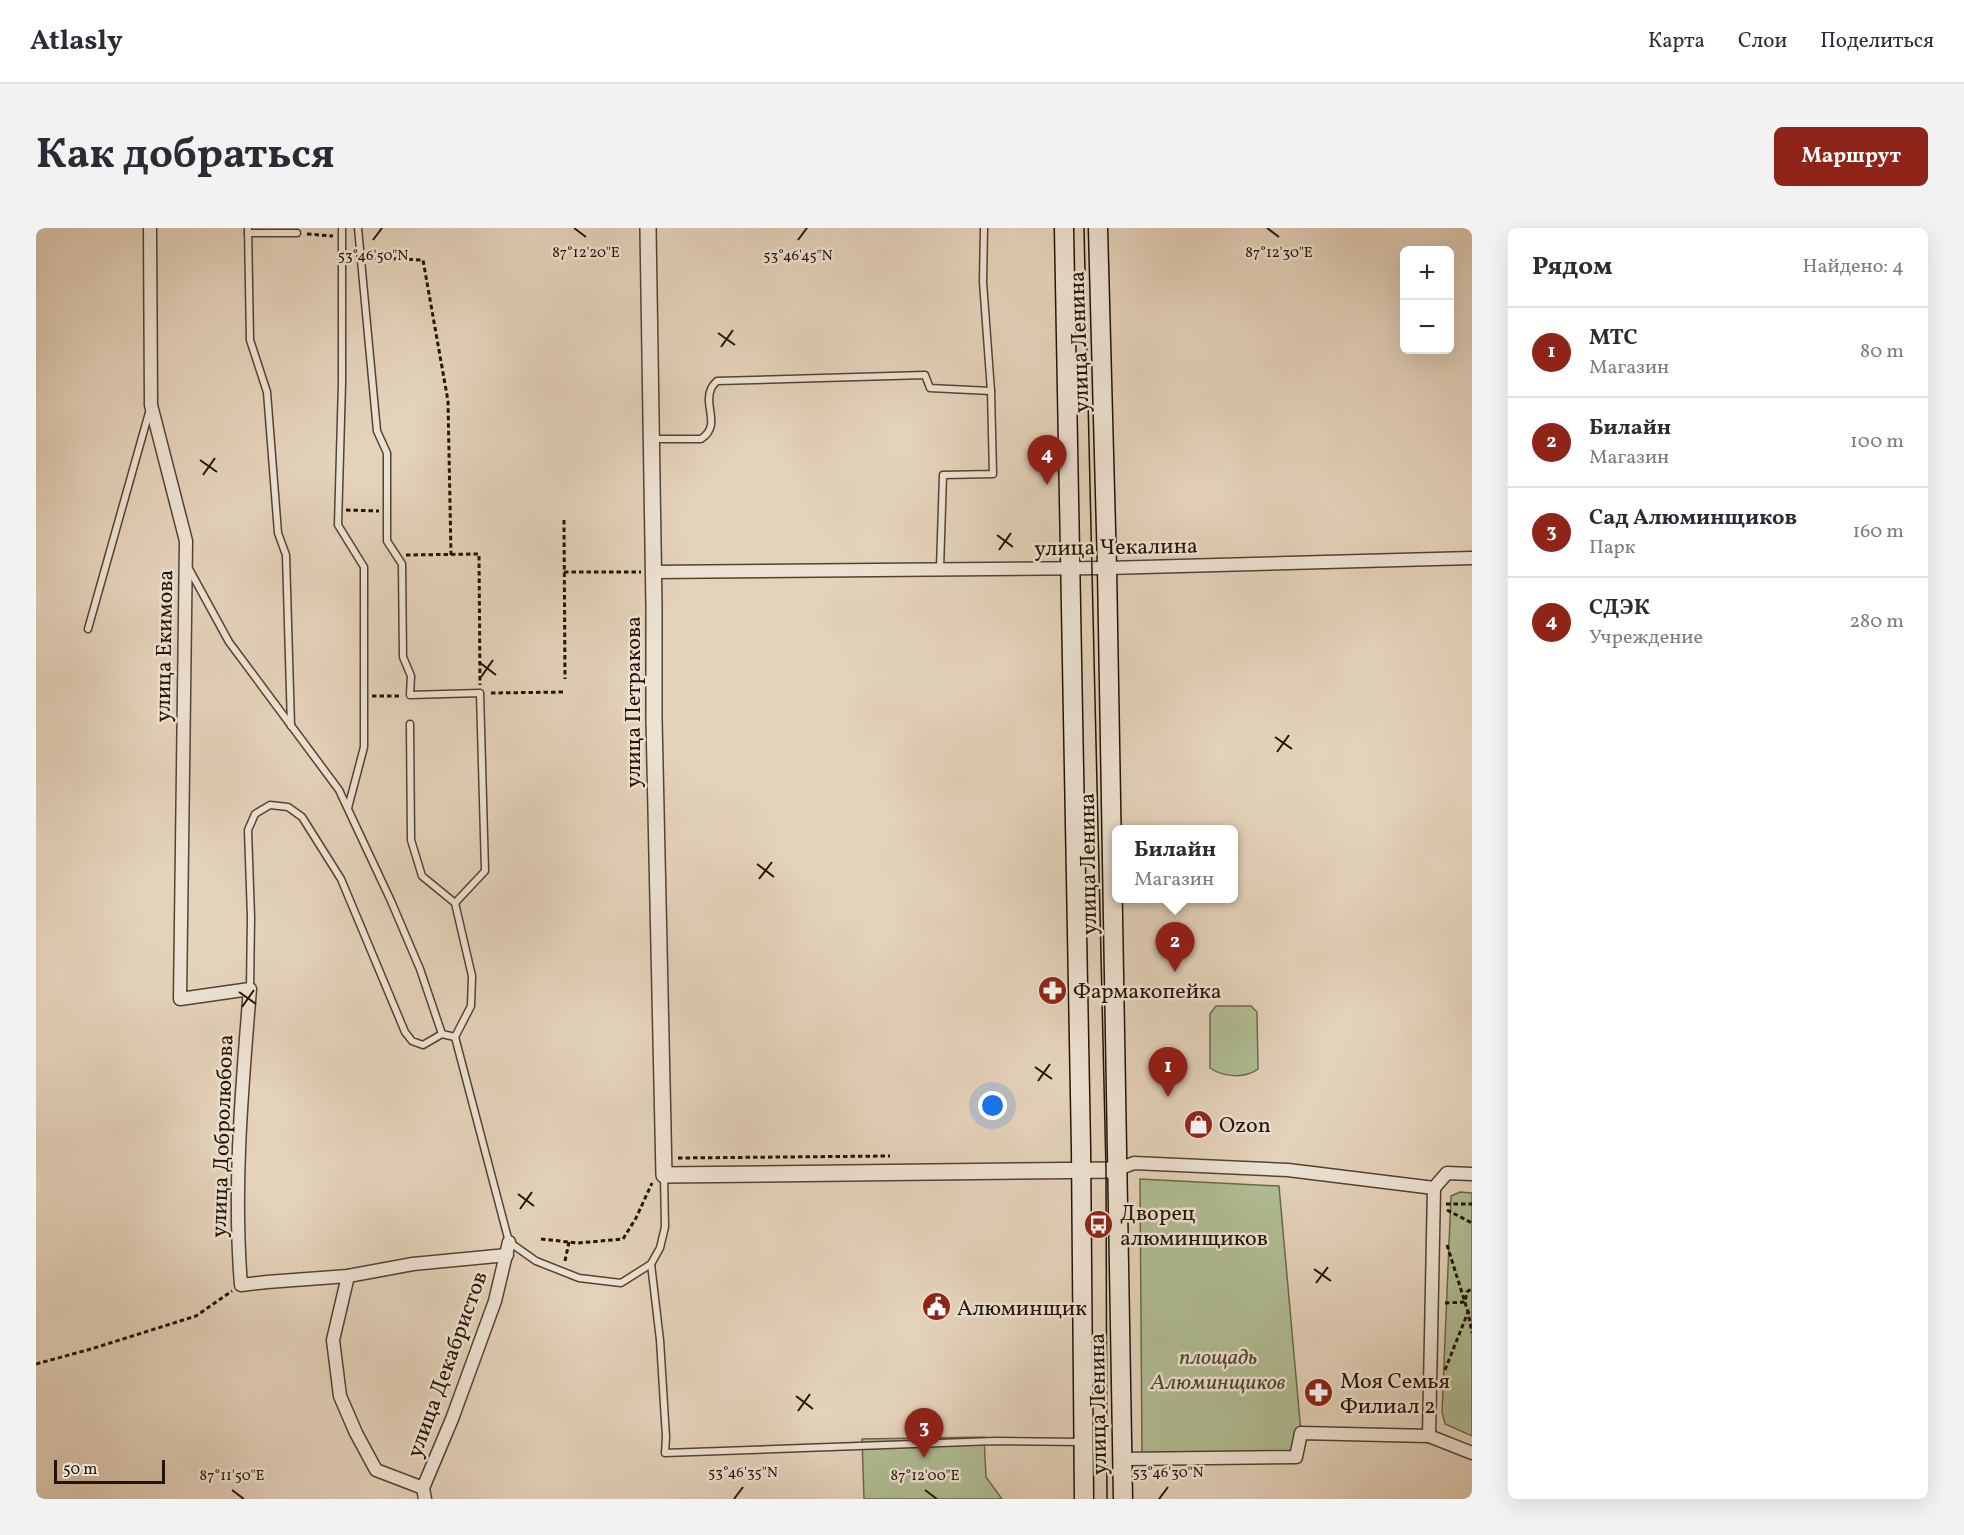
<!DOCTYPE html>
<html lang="ru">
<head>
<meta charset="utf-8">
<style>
  :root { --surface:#fff; --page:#f2f2f3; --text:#2b2b33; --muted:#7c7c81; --line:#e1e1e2; --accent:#8f2418 }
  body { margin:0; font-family:Vollkorn,serif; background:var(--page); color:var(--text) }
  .controls { position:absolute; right:18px; top:18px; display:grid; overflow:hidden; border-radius:9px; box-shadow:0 6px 24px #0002 }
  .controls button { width:54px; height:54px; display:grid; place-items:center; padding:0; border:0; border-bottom:2px solid var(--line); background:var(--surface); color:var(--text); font:30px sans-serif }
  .scale { position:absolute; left:18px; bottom:15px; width:111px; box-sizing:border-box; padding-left:6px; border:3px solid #221506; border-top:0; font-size:16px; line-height:21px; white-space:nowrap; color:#221506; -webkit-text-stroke:4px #ede2d2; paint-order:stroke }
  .you { position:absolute; left:957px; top:878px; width:21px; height:21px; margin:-15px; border:4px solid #fff; border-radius:50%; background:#1a73e8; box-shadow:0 0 0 9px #1a73e833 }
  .badge { display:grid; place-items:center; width:39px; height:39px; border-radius:50%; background:var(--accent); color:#fff; font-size:20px; font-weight:700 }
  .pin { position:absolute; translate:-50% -50px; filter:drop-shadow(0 2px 3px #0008) }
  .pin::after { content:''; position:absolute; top:32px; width:21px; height:18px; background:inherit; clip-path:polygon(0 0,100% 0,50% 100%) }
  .popup { position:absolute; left:1076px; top:597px; width:126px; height:78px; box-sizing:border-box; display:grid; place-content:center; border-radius:9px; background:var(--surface); filter:drop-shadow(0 2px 4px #0005); font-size:20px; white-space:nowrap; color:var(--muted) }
  .popup b { font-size:22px; color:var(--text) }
  .popup::after { content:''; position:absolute; left:50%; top:100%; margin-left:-12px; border:12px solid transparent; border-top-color:var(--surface) }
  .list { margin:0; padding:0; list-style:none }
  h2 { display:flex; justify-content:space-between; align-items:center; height:78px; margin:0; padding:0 24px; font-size:26px }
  h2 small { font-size:20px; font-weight:400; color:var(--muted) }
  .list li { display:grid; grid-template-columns:39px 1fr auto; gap:18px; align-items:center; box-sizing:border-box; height:90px; padding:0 24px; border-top:2px solid var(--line) }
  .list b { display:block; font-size:22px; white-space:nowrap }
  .list p { margin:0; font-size:20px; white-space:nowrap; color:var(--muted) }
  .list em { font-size:20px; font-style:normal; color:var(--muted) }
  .map { position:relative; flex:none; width:1436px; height:1271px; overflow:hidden; border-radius:9px }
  header { display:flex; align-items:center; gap:36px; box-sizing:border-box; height:84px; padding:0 30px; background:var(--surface); border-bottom:2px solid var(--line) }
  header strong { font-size:28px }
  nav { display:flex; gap:33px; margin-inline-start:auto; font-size:21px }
  .intro { display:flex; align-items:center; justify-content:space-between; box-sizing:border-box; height:144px; padding:0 36px }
  h1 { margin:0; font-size:42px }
  .button { padding:15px 27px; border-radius:9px; background:var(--accent); color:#fff; font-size:21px; font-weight:700 }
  main { display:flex; gap:36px; padding:0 36px }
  aside { flex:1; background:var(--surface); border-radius:9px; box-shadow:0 6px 24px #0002 }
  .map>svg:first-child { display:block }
</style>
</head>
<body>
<header>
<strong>Atlasly</strong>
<nav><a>Карта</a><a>Слои</a><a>Поделиться</a></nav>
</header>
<div class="intro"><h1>Как добраться</h1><a class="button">Маршрут</a></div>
<main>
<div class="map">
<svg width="1436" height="1271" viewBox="0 0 1436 1271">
  <rect width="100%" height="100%" fill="#e4d2ba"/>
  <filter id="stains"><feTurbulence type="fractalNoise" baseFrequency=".00333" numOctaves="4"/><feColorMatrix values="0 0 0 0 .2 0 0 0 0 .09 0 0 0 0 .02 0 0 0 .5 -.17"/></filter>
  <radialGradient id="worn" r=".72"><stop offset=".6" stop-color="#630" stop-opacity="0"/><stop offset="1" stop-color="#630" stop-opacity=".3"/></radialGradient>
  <g fill="#b0bd93" stroke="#69694c" stroke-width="1.5">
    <path d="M1180 778H1215L1221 784 1222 841C1209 851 1187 849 1174 840V786Z"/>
    <path d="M1104 951 1243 958 1265 1205 1260 1229 1106 1226Z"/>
    <path d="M1424 964 1436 965V1208L1409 1196 1406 1184 1415 968Z"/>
    <path d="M948 1209 950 1249 966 1271H828L826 1211Z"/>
  </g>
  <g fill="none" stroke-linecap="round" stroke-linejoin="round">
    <defs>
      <g id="service">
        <path d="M212 0 214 112 231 164 242 305 250 327 255 498"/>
        <path d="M306 0V155L302 297 328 339V519L312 580"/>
        <path d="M322 0 341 203 351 225V313L366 336 367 429 375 448 374 467 444 465 449 643 419 675 386 648 375 612 374 496"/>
        <path d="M212 5H261"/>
        <path d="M617 211H665C686 197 667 178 675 161 676 158 679 155 681 153L889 147 894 160 955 163"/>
        <path d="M152 339 193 414 303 562 355 673 384 741 406 806 419 809"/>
        <path d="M904 341 907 247 957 246 955 163 947 54 948 0"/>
        <path d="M52 401 114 181"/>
        <path d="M419 675 436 748 435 778 419 809 473 1014 500 1033 543 1050 585 1055 615 1036 624 1020 629 999 628 947"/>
        <path d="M214 761 215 689 212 602 219 586 234 577 252 579 266 589 305 651 369 804 376 813 387 817 406 806"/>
        <path d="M615 1036 624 1112 630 1209 629 1225 959 1213 1047 1214"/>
      </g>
      <g id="minor">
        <path d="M114 0 115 177 150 313 144 771 214 761C206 860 197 958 205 1057L231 1054 312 1048 377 1036 471 1027"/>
        <path d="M617 344 1071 340 1436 330"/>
        <path d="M1080 942 1098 935 1252 942 1398 960 1411 945 1436 946"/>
        <path d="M1398 960 1393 1208 1436 1225"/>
        <path d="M312 1048 297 1112 304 1168 320 1205 340 1242 387 1260"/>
        <path d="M1087 1231 1260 1229 1265 1205 1393 1208"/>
        <path d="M389 1271 387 1260 416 1191 459 1073 473 1014"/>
      </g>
      <path id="tertiary" d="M612 0 618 379V491L628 947 1080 942"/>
      <g id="secondary">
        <path d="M1028 0 1045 920 1048 1271"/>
        <path d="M1062 0 1071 340 1087 1271"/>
      </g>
    </defs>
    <use href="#service" stroke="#524433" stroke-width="9"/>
    <use href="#minor" stroke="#524433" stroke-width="15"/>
    <use href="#tertiary" stroke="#524433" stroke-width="18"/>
    <use href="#secondary" stroke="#221506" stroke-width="21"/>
    <g stroke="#221506" stroke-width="3" stroke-dasharray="4.5 3" stroke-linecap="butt">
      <path d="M271 6 297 8"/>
      <path d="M335 30 387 32 412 173 415 327"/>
      <path d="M310 282 343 283"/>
      <path d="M528 292 529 451"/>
      <path d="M370 327 443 326 444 457"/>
      <path d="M528 344H605"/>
      <path d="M455 465 529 464"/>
      <path d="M336 468H365"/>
      <path d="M642 930 854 928"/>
      <path d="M1410 976H1436"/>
      <path d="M1411 982 1436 995"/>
      <path d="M505 1011 542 1015 587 1011 600 990 616 955"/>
      <path d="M1411 1017 1432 1084 1436 1105"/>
      <path d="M529 1033 533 1014"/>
      <path d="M1409 1075 1429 1074 1431 1064 1436 1060"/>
      <path d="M0 1136 55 1121 160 1088 196 1063"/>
      <path d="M1409 1142 1432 1084 1436 1087"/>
    </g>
    <use href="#service" stroke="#ede2d2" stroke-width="6"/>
    <use href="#minor" stroke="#ede2d2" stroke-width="12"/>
    <use href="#tertiary" stroke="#ede2d2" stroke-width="15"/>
    <use href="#secondary" stroke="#ede2d2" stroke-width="18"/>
    <path stroke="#221506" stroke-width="1.5" d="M1048 0 1070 942 1071 1271"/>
  </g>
  <path fill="none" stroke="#221506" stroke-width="2" d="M538 0 550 9M1231 0 1243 9M337 12 346 0M762 12 771 0M682 105 699 117M685 119 697 102M164 232 181 244M167 247 179 230M961 307 977 319M963 322 975 305M443 434 460 447M445 449 457 432M1239 509 1256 521M1241 524 1253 507M721 636 738 649M723 651 736 634M203 764 220 776M206 779 218 762M999 839 1016 851M1002 853 1014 836M482 966 498 978M484 981 496 964M1278 1041 1295 1053M1280 1055 1292 1039M760 1168 777 1181M762 1183 774 1166M196 1262 208 1271M889 1262 901 1271M698 1271 707 1259M1123 1271 1132 1259"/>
  <defs>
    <symbol id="pharmacy-disc" viewBox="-11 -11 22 22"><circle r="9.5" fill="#8f2418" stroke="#ede2d2"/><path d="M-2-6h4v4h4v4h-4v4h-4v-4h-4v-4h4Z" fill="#fff"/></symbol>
    <symbol id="shop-disc" viewBox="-11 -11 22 22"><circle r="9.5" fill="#8f2418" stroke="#ede2d2"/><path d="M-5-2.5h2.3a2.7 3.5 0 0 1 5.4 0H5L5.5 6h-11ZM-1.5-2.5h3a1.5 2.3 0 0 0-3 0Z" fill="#fff"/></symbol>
    <symbol id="bus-disc" viewBox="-11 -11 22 22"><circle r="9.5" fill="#8f2418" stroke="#ede2d2"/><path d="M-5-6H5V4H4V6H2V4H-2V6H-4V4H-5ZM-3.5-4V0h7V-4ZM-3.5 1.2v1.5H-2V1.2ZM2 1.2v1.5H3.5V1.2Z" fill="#fff"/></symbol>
    <symbol id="civic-disc" viewBox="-11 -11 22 22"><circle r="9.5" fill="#8f2418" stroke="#ede2d2"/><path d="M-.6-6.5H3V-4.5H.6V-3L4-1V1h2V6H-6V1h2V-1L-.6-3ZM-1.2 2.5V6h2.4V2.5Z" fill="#fff"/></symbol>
  </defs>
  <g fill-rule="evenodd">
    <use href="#pharmacy-disc" x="1000" y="746" width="33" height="33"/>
    <use href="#shop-disc" x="1146" y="880" width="33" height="33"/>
    <use href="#bus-disc" x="1046" y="980" width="33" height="33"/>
    <use href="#civic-disc" x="884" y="1062" width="33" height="33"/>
    <use href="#pharmacy-disc" x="1266" y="1148" width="33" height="33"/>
  </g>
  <g text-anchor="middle" stroke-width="5" stroke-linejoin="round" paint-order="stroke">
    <g font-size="22" fill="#221506" stroke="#ede2d2">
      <text transform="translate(1042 114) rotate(-92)" y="8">улица Ленина</text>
      <text transform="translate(1080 318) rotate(-1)" y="8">улица Чекалина</text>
      <text transform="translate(127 418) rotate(-89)" y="8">улица Екимова</text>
      <text transform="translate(596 474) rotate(-90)" y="8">улица Петракова</text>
      <text transform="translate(1051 636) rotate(-91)" y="8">улица Ленина</text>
      <text transform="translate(185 908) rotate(-88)" y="8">улица Добролюбова</text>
      <text transform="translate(410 1136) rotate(-70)" y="8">улица Декабристов</text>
      <text transform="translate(1061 1176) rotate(-91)" y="8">улица Ленина</text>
    </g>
    <g font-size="22" fill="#221506" stroke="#ede2d2" text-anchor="start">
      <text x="1037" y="770">Фармакопейка</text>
      <text x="1183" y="904">Ozon</text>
      <text x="1084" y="992">Дворец<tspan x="1084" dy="25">алюминщиков</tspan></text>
      <text x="921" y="1087">Алюминщик</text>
      <text x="1304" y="1160">Моя Семья<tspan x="1304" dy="25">Филиал 2</tspan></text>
    </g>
    <g font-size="22" font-style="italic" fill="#4d4730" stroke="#ede2d2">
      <text x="1182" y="1136">площадь<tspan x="1182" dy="25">Алюминщиков</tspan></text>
    </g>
  </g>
  <g font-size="15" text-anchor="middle" fill="#221506" stroke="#ede2d2" stroke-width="5" stroke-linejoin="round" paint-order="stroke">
    <text x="550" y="29">87°12'20"E</text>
    <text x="1243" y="29">87°12'30"E</text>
    <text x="337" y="32">53°46'50"N</text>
    <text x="762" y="32">53°46'45"N</text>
    <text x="707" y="1249">53°46'35"N</text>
    <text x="1132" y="1249">53°46'30"N</text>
    <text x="196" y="1252">87°11'50"E</text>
    <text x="889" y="1252">87°12'00"E</text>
  </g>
  <rect width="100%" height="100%" filter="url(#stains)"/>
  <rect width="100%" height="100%" fill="url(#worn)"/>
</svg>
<div class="controls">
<button>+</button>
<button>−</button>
</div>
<div class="scale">50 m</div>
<div class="you"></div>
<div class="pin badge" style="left:1132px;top:869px">1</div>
<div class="pin badge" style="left:1139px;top:744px">2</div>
<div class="popup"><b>Билайн</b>Магазин</div>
<div class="pin badge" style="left:888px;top:1230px">3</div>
<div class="pin badge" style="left:1011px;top:257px">4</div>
</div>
<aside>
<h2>Рядом<small>Найдено: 4</small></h2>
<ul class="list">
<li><span class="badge">1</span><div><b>МТС</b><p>Магазин</p></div><em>80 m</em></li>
<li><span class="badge">2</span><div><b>Билайн</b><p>Магазин</p></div><em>100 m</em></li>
<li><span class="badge">3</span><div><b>Сад Алюминщиков</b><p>Парк</p></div><em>160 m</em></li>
<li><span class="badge">4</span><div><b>СДЭК</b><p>Учреждение</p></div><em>280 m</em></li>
</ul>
</aside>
</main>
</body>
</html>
